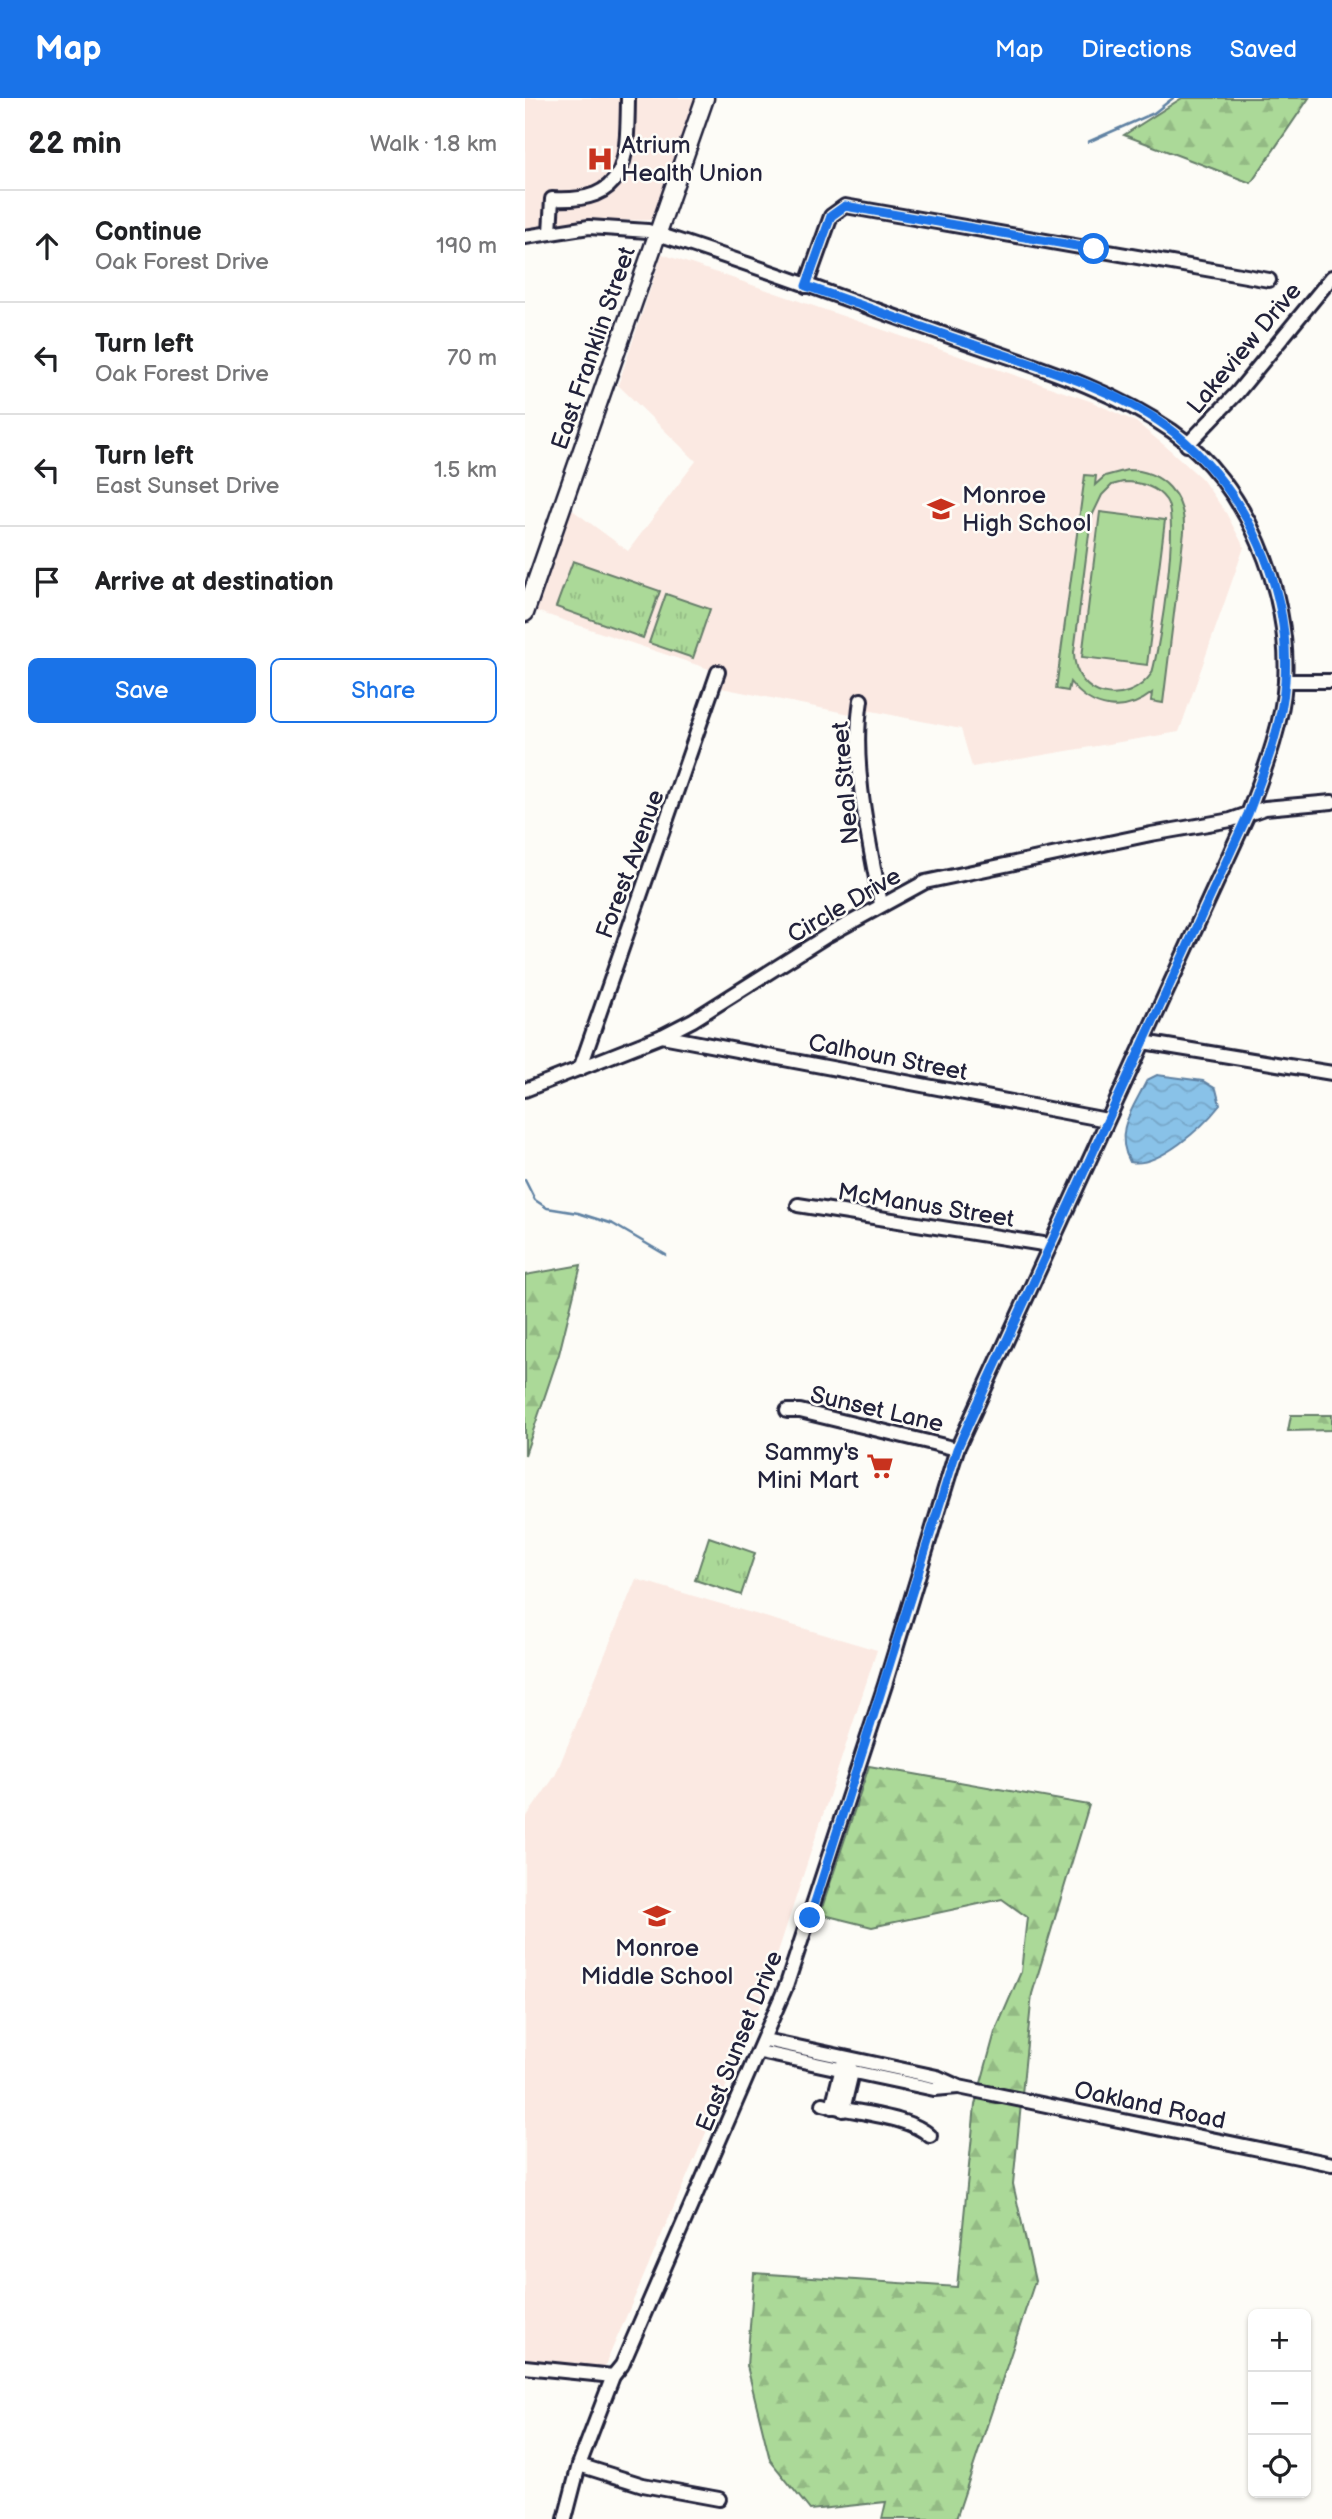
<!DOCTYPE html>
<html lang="en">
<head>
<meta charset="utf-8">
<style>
  :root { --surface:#fff; --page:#f6f6f6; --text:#202124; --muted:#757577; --line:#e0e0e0; --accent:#1a73e8 }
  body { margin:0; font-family:"Balsamiq Sans",sans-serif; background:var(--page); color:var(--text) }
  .controls { position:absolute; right:21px; bottom:21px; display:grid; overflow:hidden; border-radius:10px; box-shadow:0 2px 5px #0004 }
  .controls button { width:63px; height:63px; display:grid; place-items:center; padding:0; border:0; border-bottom:2px solid var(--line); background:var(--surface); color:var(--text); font:35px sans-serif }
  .stop { position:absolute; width:21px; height:21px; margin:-16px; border:5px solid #1a73e8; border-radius:50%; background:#fff }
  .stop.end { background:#1a73e8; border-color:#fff; box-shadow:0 2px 7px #0008 }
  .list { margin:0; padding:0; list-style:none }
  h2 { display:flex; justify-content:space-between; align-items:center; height:91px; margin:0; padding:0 28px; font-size:30px }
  h2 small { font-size:23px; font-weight:400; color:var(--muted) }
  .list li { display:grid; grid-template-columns:46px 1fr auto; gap:21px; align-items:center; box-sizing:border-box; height:112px; padding:0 28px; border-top:2px solid var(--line) }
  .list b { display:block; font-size:26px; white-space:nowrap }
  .list p { margin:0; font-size:23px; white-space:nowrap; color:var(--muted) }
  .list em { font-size:23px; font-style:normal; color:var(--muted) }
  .actions { display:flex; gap:14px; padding:21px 28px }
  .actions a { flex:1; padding:16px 0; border:2px solid var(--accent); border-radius:10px; text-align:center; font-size:24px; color:var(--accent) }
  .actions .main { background:var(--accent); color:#fff }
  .icon { flex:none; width:38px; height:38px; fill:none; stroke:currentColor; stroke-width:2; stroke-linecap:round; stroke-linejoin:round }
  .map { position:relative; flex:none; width:807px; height:2421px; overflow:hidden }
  header { display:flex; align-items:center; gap:42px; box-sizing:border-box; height:98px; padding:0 35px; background:var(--accent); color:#fff }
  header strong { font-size:33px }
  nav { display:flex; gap:38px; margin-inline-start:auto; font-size:24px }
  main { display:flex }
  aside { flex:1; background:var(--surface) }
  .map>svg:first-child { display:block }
</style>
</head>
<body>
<header>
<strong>Map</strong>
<nav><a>Map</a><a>Directions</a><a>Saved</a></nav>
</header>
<main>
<aside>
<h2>22 min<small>Walk · 1.8 km</small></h2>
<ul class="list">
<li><svg class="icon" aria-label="ahead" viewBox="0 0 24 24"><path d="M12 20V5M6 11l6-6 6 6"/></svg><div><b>Continue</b><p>Oak Forest Drive</p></div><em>190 m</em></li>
<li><svg class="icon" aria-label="left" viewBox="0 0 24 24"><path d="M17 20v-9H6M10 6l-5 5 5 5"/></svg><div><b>Turn left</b><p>Oak Forest Drive</p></div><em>70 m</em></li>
<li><svg class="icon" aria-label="left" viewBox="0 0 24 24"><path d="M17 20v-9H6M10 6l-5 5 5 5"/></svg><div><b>Turn left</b><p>East Sunset Drive</p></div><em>1.5 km</em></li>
<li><svg class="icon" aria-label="arrive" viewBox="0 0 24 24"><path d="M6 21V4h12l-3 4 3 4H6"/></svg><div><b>Arrive at destination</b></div></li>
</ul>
<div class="actions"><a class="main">Save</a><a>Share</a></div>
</aside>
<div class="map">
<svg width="807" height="2421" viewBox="0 0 807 2421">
  <defs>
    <pattern id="grass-tufts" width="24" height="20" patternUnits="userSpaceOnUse" patternTransform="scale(1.75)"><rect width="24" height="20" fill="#abd998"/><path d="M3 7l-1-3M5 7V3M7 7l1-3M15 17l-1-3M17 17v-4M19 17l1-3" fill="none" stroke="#93ba84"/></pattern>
    <pattern id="forest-firs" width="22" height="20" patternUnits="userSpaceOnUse" patternTransform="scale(1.75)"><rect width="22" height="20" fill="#abd998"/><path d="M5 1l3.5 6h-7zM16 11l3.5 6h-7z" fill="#93ba84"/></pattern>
    <pattern id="water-waves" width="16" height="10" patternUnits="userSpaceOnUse" patternTransform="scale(1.75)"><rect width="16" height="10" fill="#89c2e8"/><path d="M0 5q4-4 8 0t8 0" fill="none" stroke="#76a6c8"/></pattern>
  </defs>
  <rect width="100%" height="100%" fill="#fdfcf7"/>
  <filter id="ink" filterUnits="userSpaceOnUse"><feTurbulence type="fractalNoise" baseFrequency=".0143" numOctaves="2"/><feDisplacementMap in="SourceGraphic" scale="14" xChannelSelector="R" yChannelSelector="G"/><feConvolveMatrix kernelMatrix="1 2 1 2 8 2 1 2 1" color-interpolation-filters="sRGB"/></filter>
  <g filter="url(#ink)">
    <g fill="#fbe9e2">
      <path d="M0 0H171L129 122 46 123 0 130Z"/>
      <path d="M137 156 565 303 611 324 645 352 677 381 701 415 719 449 654 634 447 669 436 631 347 613 325 616 182 587 187 572 11 513 42 408 103 453 171 363 93 287Z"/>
      <path d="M111 1481 352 1552 233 1915 78 2272 0 2264V1721L30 1678Z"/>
    </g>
    <g fill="url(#grass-tufts)" stroke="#667e6a" stroke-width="2">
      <path d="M48 463 135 493 118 540 31 509Z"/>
      <path d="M141 496 185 511 168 560 124 545Z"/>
      <path d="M184 1439 230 1455 216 1497 170 1482Z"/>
    </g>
    <g fill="url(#forest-firs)" stroke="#667e6a" stroke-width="2">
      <path d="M657 0H784L726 85 599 37Z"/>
      <path d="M56 1167 34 1256 0 1357V1177Z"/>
      <path d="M766 1317H807V1332L763 1333Z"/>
      <path d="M344 1668 564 1707 507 1896 488 2086 510 2183 431 2421H357L361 2404 285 2412 245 2362 222 2268 229 2175 432 2189 450 2007 470 1934 496 1874 502 1819 477 1801 347 1829 295 1816Z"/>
    </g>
    <g fill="#abd998" stroke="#667e6a" stroke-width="2" fill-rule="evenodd">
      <path d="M602 372C638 372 661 398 659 434L638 605 626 603 627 595C599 617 567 612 545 584L543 593 531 591 560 377 571 378 570 387 580 378ZM598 384C614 384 631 388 641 402 655 422 635 547 627 575 602 611 549 601 549 554L566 420 577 397 587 387Z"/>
      <path d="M575 414 640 422 622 567 557 559Z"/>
    </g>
    <path fill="url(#water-waves)" stroke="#6082a3" stroke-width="2" d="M632 977 678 983 691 991 695 1007C678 1029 633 1070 605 1064 588 1033 608 1011 622 982Z"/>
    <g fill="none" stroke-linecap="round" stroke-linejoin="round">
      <g stroke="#6082a3" stroke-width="2.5">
        <path d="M563 44 629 15 648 0"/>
        <path d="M0 1082 10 1102 22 1110 53 1115 88 1126 141 1157"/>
      </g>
      <defs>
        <g id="minor">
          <path d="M25 134 27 101C104 105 102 62 103 0"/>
          <path d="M0 139 64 129 123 133C229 166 333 206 438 243 509 268 583 289 647 333 721 384 766 495 760 584 757 629 739 673 723 716L432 1351 360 1587 262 1886 97 2267 88 2278 54 2367 40 2421"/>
          <path d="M281 188 306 118 320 108 744 182"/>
          <path d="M662 347 712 295 807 179"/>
          <path d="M760 583H807"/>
          <path d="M336 602C326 665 344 743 356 806"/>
          <path d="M137 938 582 1022"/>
          <path d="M618 944 807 975"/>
          <path d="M55 971 193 574"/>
          <path d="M0 992 137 938 168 922 303 837 400 784 626 736 706 722 740 710 807 704"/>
          <path d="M273 1107 524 1147"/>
          <path d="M262 1313H275L432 1351"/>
          <path d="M240 1942 412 1979 434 1989 807 2066"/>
          <path d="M235 1954 409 1991 433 1989"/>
          <path d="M298 2006C328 2015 386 2018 405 2038"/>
          <path d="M307 2009 318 1966"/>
          <path d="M318 2012 327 1974 324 1967"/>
          <path d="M0 2269 88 2278"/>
          <path d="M54 2367 118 2387 194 2401"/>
        </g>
        <path id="major" d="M0 515 180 0"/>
      </defs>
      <use href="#minor" stroke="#22223b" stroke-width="18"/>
      <use href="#major" stroke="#22223b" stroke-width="21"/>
      <use href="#minor" stroke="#fdfcf7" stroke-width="12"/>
      <use href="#major" stroke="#fdfcf7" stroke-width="16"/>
    </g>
  </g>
  <g fill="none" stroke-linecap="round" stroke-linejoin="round" filter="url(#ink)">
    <path stroke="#1a73e8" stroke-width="9" d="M285 1820 432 1351 723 716C739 673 757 629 760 583 766 488 722 395 650 335 595 290 507 267 441 244 387 226 334 206 281 188L306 118 320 108 569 151"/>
  </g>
  <defs>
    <symbol id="hospital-bare" viewBox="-9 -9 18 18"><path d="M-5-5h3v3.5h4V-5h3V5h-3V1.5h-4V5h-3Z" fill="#c8321e" stroke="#fdfcf7" stroke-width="2.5" paint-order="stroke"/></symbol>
    <symbol id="school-bare" viewBox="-9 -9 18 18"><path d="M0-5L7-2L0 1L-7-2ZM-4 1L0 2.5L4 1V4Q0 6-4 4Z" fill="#c8321e" stroke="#fdfcf7" stroke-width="2.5" paint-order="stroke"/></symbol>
    <symbol id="supermarket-bare" viewBox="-9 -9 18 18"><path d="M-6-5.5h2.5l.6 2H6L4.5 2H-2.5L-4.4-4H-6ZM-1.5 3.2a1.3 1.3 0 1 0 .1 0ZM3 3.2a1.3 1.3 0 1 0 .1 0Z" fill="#c8321e" stroke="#fdfcf7" stroke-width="2.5" paint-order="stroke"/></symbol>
  </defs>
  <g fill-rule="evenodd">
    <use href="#hospital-bare" x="56" y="42" width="38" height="38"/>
    <use href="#school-bare" x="397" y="392" width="38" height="38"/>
    <use href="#supermarket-bare" x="336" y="1349" width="38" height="38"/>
    <use href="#school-bare" x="113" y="1799" width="38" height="38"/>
  </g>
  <g text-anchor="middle" stroke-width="5" stroke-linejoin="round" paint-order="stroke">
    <g font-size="24" fill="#22223b" stroke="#fdfcf7" text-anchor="start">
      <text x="96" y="55">Atrium<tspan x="96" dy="28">Health Union</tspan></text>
      <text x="437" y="405">Monroe<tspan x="437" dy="28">High School</tspan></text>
      <text x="334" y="1362" text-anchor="end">Sammy's<tspan x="334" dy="28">Mini Mart</tspan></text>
      <text x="132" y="1858" text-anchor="middle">Monroe<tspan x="132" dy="28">Middle School</tspan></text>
    </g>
    <g font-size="24" fill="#22223b" stroke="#fdfcf7">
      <text transform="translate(68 250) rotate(-71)" y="8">East Franklin Street</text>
      <text transform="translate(719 250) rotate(-50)" y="8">Lakeview Drive</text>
      <text transform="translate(320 685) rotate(-95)" y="8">Neal Street</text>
      <text transform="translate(105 766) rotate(-70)" y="8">Forest Avenue</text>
      <text transform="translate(319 807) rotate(-30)" y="8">Circle Drive</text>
      <text transform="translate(363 959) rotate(11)" y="8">Calhoun Street</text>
      <text transform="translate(401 1107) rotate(9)" y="8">McManus Street</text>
      <text transform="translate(352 1311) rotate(13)" y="8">Sunset Lane</text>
      <text transform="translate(214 1943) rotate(-68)" y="8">East Sunset Drive</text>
      <text transform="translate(625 2007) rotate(12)" y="8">Oakland Road</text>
    </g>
  </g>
</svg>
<div class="controls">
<button>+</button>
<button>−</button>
<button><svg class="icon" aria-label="locate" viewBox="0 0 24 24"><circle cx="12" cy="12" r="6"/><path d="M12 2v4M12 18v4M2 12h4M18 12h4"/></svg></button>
</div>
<div class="stop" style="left:569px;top:151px"></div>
<div class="stop end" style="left:285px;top:1820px"></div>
</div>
</main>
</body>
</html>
